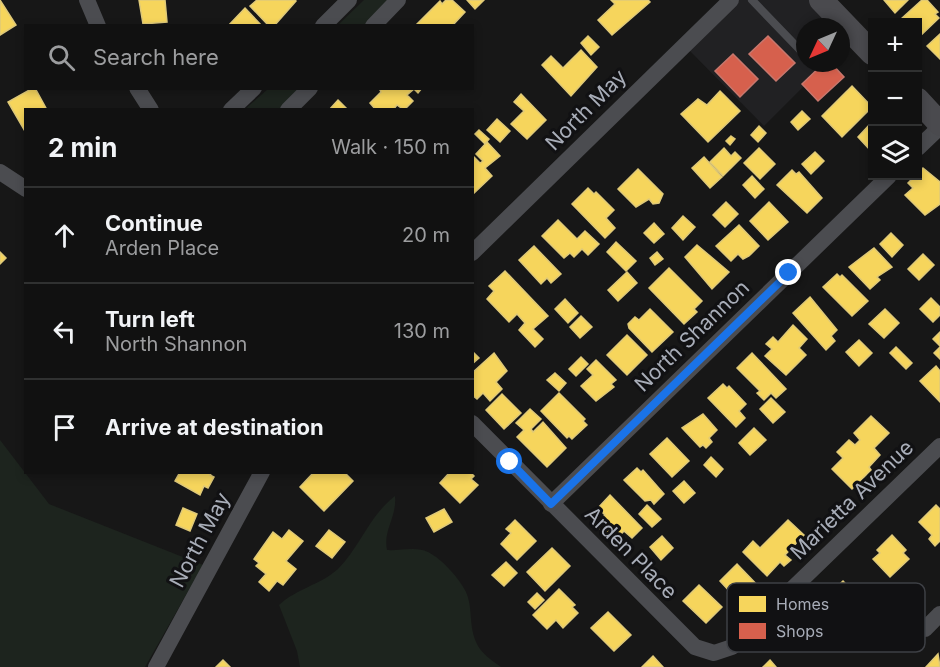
<!DOCTYPE html>
<html lang="en">
<head>
<meta charset="utf-8">
<style>
  :root { --surface:#111; --page:#1a1a1a; --text:#f1f3f6; --muted:#9c9d9f; --line:#303131 }
  body { margin:0; font-family:Inter,sans-serif; background:var(--page); color:var(--text) }
  .controls { position:absolute; right:18px; top:18px; display:grid; overflow:hidden; border-radius:0px; box-shadow:0 3px 9px #0003 }
  .controls button { width:54px; height:54px; display:grid; place-items:center; padding:0; border:0; border-bottom:2px solid var(--line); background:var(--surface); color:var(--text); font:30px sans-serif }
  .compass { position:absolute; left:796px; top:18px; width:54px; height:54px; border-radius:50%; background:var(--surface); box-shadow:0 3px 9px #0003; rotate:226deg }
  .stop { position:absolute; width:18px; height:18px; margin:-14px; border:4px solid #1a73e8; border-radius:50%; background:#fff }
  .stop.end { background:#1a73e8; border-color:#fff; box-shadow:0 2px 6px #0008 }
  .list { margin:0; padding:0; list-style:none }
  h2 { display:flex; justify-content:space-between; align-items:center; height:78px; margin:0; padding:0 24px; font-size:26px }
  h2 small { font-size:20px; font-weight:400; color:var(--muted) }
  .list li { display:grid; grid-template-columns:39px 1fr auto; gap:18px; align-items:center; box-sizing:border-box; height:96px; padding:0 24px; border-top:2px solid var(--line) }
  .list b { display:block; font-size:22px; white-space:nowrap }
  .list p { margin:0; font-size:20px; white-space:nowrap; color:var(--muted) }
  .list em { font-size:20px; font-style:normal; color:var(--muted) }
  .icon { flex:none; width:33px; height:33px; fill:none; stroke:currentColor; stroke-width:2; stroke-linecap:round; stroke-linejoin:round }
  .map { position:relative; flex:none; width:940px; height:667px; overflow:hidden }
  .search { position:absolute; background:var(--surface); box-shadow:0 3px 9px #0003; left:24px; top:24px; width:450px; height:66px; display:flex; align-items:center; gap:15px; box-sizing:border-box; padding:0 21px; border-radius:0px; color:var(--muted); font-size:22px }
  .panel { position:absolute; background:var(--surface); box-shadow:0 3px 9px #0003; left:24px; top:108px; width:450px; height:366px; border-radius:0px }
  .map>svg:first-child { display:block }
</style>
</head>
<body>
<div class="map">
<svg width="940" height="667" viewBox="0 0 940 667">
  <rect width="100%" height="100%" fill="#171717"/>
  <path fill="#212123" d="M739 0H836L863 28 841 49V27H805V63H827L764 126 689 50Z"/>
  <g fill="#1d241e">
    <path d="M364 0H391L366 25 337 26Z"/>
    <path d="M268 89H304L283 109 244 110Z"/>
    <path d="M0 440 49 504 203 565 145 667H0Z"/>
    <path d="M395 496C397 518 383 529 387 550 400 551 416 546 428 552 442 559 459 578 466 592 474 610 467 630 480 649 485 656 494 662 501 667H300L297 651 279 605C296 589 320 585 338 569 360 547 369 516 395 496Z"/>
  </g>
  <g fill="#f6d55c" stroke="#dfc978" stroke-width="1.5">
    <path d="M0 0 16 25 0 35Z"/>
    <path d="M139 0H165L167 22 143 24Z"/>
    <path d="M257 0H295L296 1 274 26H269L250 6Z"/>
    <path d="M446 0H452L465 12 452 26H415L440 1 442 4Z"/>
    <path d="M467 0H484L475 9Z"/>
    <path d="M611 0H648L650 2 612 35 598 20 615 4Z"/>
    <path d="M884 0H908L895 13Z"/>
    <path d="M922 0H927L938 12 935 14 939 18 918 38V22L900 20Z"/>
    <path d="M245 8 262 26H228Z"/>
    <path d="M940 34V59L927 46Z"/>
    <path d="M588 36 599 47 591 55 581 43Z"/>
    <path d="M581 50 597 67 571 96 542 65 551 56 563 68Z"/>
    <path d="M852 86 872 107 842 137 822 116Z"/>
    <path d="M33 88H35L47 110H26V133L8 102Z"/>
    <path d="M379 88H422L418 93 414 89 407 95 413 101 404 110 397 105 393 110H376L370 103 381 92Z"/>
    <path d="M720 91 740 111 708 142 681 114 698 99 707 105Z"/>
    <path d="M521 94 546 120 527 139 511 124 524 111 514 102Z"/>
    <path d="M338 100 348 110H329Z"/>
    <path d="M802 111 810 119 798 130 791 122Z"/>
    <path d="M497 119 510 131 500 142 487 130Z"/>
    <path d="M872 122V152L858 137Z"/>
    <path d="M759 126 766 133 758 142 751 135Z"/>
    <path d="M479 130 489 139 485 144 475 134Z"/>
    <path d="M731 136 735 139 730 145 726 141Z"/>
    <path d="M487 142 500 156 485 168 492 176 472 195V155L480 163 483 161 476 154Z"/>
    <path d="M724 148 731 156 735 152 741 158 723 176 710 162Z"/>
    <path d="M759 148 775 164 760 179 744 163Z"/>
    <path d="M815 152 824 161 811 174 802 164Z"/>
    <path d="M704 157 722 177 710 188 692 168Z"/>
    <path d="M923 168 940 182V204L925 215 905 195 913 188 908 183Z"/>
    <path d="M638 169 663 194 659 203 653 204 649 199 636 207 618 189Z"/>
    <path d="M792 170 796 174 799 172 822 198 807 213 777 185Z"/>
    <path d="M752 176 764 189 755 198 743 185Z"/>
    <path d="M588 188 594 194 596 192 614 210 606 218 615 228 605 238 572 204Z"/>
    <path d="M726 202 738 214 725 227 713 215Z"/>
    <path d="M769 202 788 222 768 240 750 221Z"/>
    <path d="M683 216 695 227 683 240 672 228Z"/>
    <path d="M558 220 577 239 585 231 599 244 588 255 582 249 574 257 570 253 564 258 542 236Z"/>
    <path d="M654 223 664 234 654 243 644 233Z"/>
    <path d="M739 225 759 246 749 256 743 259 738 254 731 261 716 246Z"/>
    <path d="M891 233 903 245 892 257 880 244Z"/>
    <path d="M616 242 636 261 626 271 607 252Z"/>
    <path d="M697 245 729 272 712 289 685 257Z"/>
    <path d="M534 246 561 274 551 283 547 278 541 284 519 260Z"/>
    <path d="M874 248 892 267 877 277 880 280 870 289 849 267Z"/>
    <path d="M0 252 6 258 0 264Z"/>
    <path d="M657 252 663 259 655 265 650 258Z"/>
    <path d="M923 254 934 265 919 280 908 269Z"/>
    <path d="M669 268 702 301 694 309 697 312 684 324 649 288Z"/>
    <path d="M505 271 548 316 533 329 543 339 535 347 519 330 525 323 517 314 509 322 487 299 494 291 489 286Z"/>
    <path d="M627 272 637 283 618 301 608 290Z"/>
    <path d="M837 274 840 277 842 275 868 301 852 316 823 287Z"/>
    <path d="M810 297 837 330 831 336 835 341 826 350 793 313Z"/>
    <path d="M931 298 940 307V315L933 322 920 309Z"/>
    <path d="M565 299 578 313 568 323 555 309Z"/>
    <path d="M650 309 673 332 652 352 629 328 628 324 635 317 639 320Z"/>
    <path d="M885 309 899 323 884 338 869 324Z"/>
    <path d="M581 316 592 327 580 338 570 327Z"/>
    <path d="M793 325 807 339 799 348 806 355 786 375 765 356 772 349 766 344 773 337 778 342Z"/>
    <path d="M940 332V346L933 339Z"/>
    <path d="M627 335 647 355 627 375 607 355Z"/>
    <path d="M859 340 872 353 859 366 846 352Z"/>
    <path d="M896 347 912 363 906 369 890 353Z"/>
    <path d="M940 347V359L934 353Z"/>
    <path d="M472 351 479 358 472 364Z"/>
    <path d="M494 353 507 371 496 382 502 389 490 401 483 393 477 399 472 395V373Z"/>
    <path d="M752 353 786 389 776 398 771 393 764 400 757 393 760 391 737 368Z"/>
    <path d="M581 357 588 364 576 376 569 369Z"/>
    <path d="M596 360 616 380 611 384 614 387 596 401 581 386 593 375 587 369Z"/>
    <path d="M936 366 940 371V402L920 381Z"/>
    <path d="M555 373 566 383 559 391 547 380Z"/>
    <path d="M723 384 727 388 729 386 746 404 739 411 745 418 736 427 708 398Z"/>
    <path d="M559 393 585 419 583 421 587 425 572 439 569 436 567 438 541 411Z"/>
    <path d="M502 394 521 413 504 429 486 410Z"/>
    <path d="M771 398 785 412 773 423 760 409Z"/>
    <path d="M530 409 541 419 531 429 533 432 543 422 566 448 547 467 517 437 524 430 516 423Z"/>
    <path d="M703 414 717 430 709 438 712 442 706 448 703 445 700 447 682 428Z"/>
    <path d="M871 416 889 433 874 448 880 455 869 467 871 470 852 489 832 469 843 458 837 452 849 440 855 445 860 440 854 433Z"/>
    <path d="M754 428 766 440 750 455 739 443Z"/>
    <path d="M667 438 689 461 672 477 650 454Z"/>
    <path d="M711 457 723 469 716 477 704 465Z"/>
    <path d="M637 468 641 472 643 470 664 494 654 504 651 500 645 501 624 480Z"/>
    <path d="M180 472H212L210 475 214 477 208 488 204 486 200 495 175 481Z"/>
    <path d="M314 472H344L353 481 324 511 300 487Z"/>
    <path d="M450 472H470L474 476 471 479 478 485 460 503 440 483Z"/>
    <path d="M684 481 695 493 684 503 673 491Z"/>
    <path d="M610 495 642 528 632 538 624 531 614 542 595 524 605 515 598 508Z"/>
    <path d="M647 505 661 519 652 527 639 514Z"/>
    <path d="M936 505 940 509V541L935 546 929 539 932 535 919 522Z"/>
    <path d="M183 508 197 514 190 531 176 525Z"/>
    <path d="M444 509 452 522 434 532 426 518Z"/>
    <path d="M515 520 536 541 517 560 501 544 511 533 506 529Z"/>
    <path d="M788 520 804 535 785 555 791 560 784 566 780 562 767 576 743 552 753 541 760 548Z"/>
    <path d="M289 530 303 541 286 561 296 569 283 585 277 581 269 591 259 582 266 574 256 566 259 563 254 559 273 532 282 539Z"/>
    <path d="M329 530 345 542 332 558 316 546Z"/>
    <path d="M892 535 906 550 903 553 909 559 890 577 873 559 880 553 877 550Z"/>
    <path d="M662 536 673 548 661 560 650 547Z"/>
    <path d="M552 548 570 566 545 591 527 572Z"/>
    <path d="M506 562 517 573 504 586 492 575Z"/>
    <path d="M737 564 762 590 744 607 720 581Z"/>
    <path d="M843 581 865 605 852 617 846 611 841 616 835 609 831 612 821 601Z"/>
    <path d="M699 585 722 607 706 623 683 601Z"/>
    <path d="M559 589 575 605 572 607 578 613 563 628 556 620 547 629 533 615Z"/>
    <path d="M537 593 544 600 535 609 528 602Z"/>
    <path d="M608 612 631 635 614 651 591 628Z"/>
    <path d="M938 654 940 667H926Z"/>
    <path d="M653 656 663 667H642Z"/>
    <path d="M223 660 230 667H216Z"/>
    <path d="M770 660 776 667H763Z"/>
  </g>
  <g fill="#d6604d" stroke="#c8776d" stroke-width="1.5">
    <path d="M768 36 795 63 776 81 749 54Z"/>
    <path d="M733 54 758 79 740 97 715 71Z"/>
    <path d="M824 63H831L844 77 818 101 802 84Z"/>
  </g>
  <g fill="none" stroke-linecap="round" stroke-linejoin="round">
    <path stroke="#4b4c50" stroke-width="8" d="M752 0 802 52 805 50"/>
    <g stroke="#4b4c50" stroke-width="16">
      <path d="M87 0 98 26"/>
      <path d="M323 26 349 0"/>
      <path d="M373 26 398 0"/>
      <path d="M137 88 151 110"/>
      <path d="M231 110 254 88"/>
      <path d="M288 110 310 88"/>
      <path d="M918 148 940 127"/>
      <path d="M0 172 26 189"/>
      <path d="M472 253 731 0"/>
      <path d="M472 423 695 647 714 653 732 647 940 446"/>
      <path d="M551 504 889 176"/>
      <path d="M925 629 940 614"/>
      <path d="M156 667 262 472"/>
    </g>
    <g stroke="#4a4a4e" stroke-width="24">
      <path d="M821 0 872 53"/>
      <path d="M918 100 940 124"/>
    </g>
  </g>
  <g fill="none" stroke-linecap="round" stroke-linejoin="round">
    <path stroke="#1a73e8" stroke-width="8" d="M510 462 551 504 789 273"/>
  </g>
  <g text-anchor="middle" stroke-width="6" stroke-linejoin="round" paint-order="stroke">
    <g font-size="21" fill="#a8adb8" stroke="#111113">
      <text transform="translate(586 110) rotate(-45)" y="7">North May</text>
      <text transform="translate(692 336) rotate(-44)" y="7">North Shannon</text>
      <text transform="translate(852 500) rotate(-44)" y="7">Marietta Avenue</text>
      <text transform="translate(200 540) rotate(-62)" y="7">North May</text>
      <text transform="translate(631 553) rotate(45)" y="7">Arden Place</text>
    </g>
  </g>
  <rect x="727" y="583" width="198" height="69" rx="9" fill="#111113" stroke="#3e4045" stroke-width="1.5"/>
  <rect x="739" y="596" width="27" height="16" fill="#f6d55c"/>
  <rect x="739" y="623" width="27" height="16" fill="#d6604d"/>
  <g font-size="16" fill="#a8adb8">
    <text x="776" y="610">Homes</text>
    <text x="776" y="637">Shops</text>
  </g>
</svg>
<div class="controls">
<button>+</button>
<button>−</button>
<button><svg class="icon" aria-label="layers" viewBox="0 0 24 24"><path d="M12 4l9 5-9 5-9-5zM3 14l9 5 9-5"/></svg></button>
</div>
<svg class="compass" viewBox="-18 -18 36 36"><path d="M0-13l5 13h-10z" fill="#e53935"/><path d="M0 13l5-13h-10z" fill="#9c9d9f"/></svg>
<div class="stop" style="left:510px;top:462px"></div>
<div class="stop end" style="left:789px;top:273px"></div>
<div class="search"><svg class="icon" aria-label="search" viewBox="0 0 24 24"><circle cx="10" cy="10" r="6"/><path d="M15 15l6 6"/></svg>Search here</div>
<section class="panel">
<h2>2 min<small>Walk · 150 m</small></h2>
<ul class="list">
<li><svg class="icon" aria-label="ahead" viewBox="0 0 24 24"><path d="M12 20V5M6 11l6-6 6 6"/></svg><div><b>Continue</b><p>Arden Place</p></div><em>20 m</em></li>
<li><svg class="icon" aria-label="left" viewBox="0 0 24 24"><path d="M17 20v-9H6M10 6l-5 5 5 5"/></svg><div><b>Turn left</b><p>North Shannon</p></div><em>130 m</em></li>
<li><svg class="icon" aria-label="arrive" viewBox="0 0 24 24"><path d="M6 21V4h12l-3 4 3 4H6"/></svg><div><b>Arrive at destination</b></div></li>
</ul>
</section>
</div>
</body>
</html>
